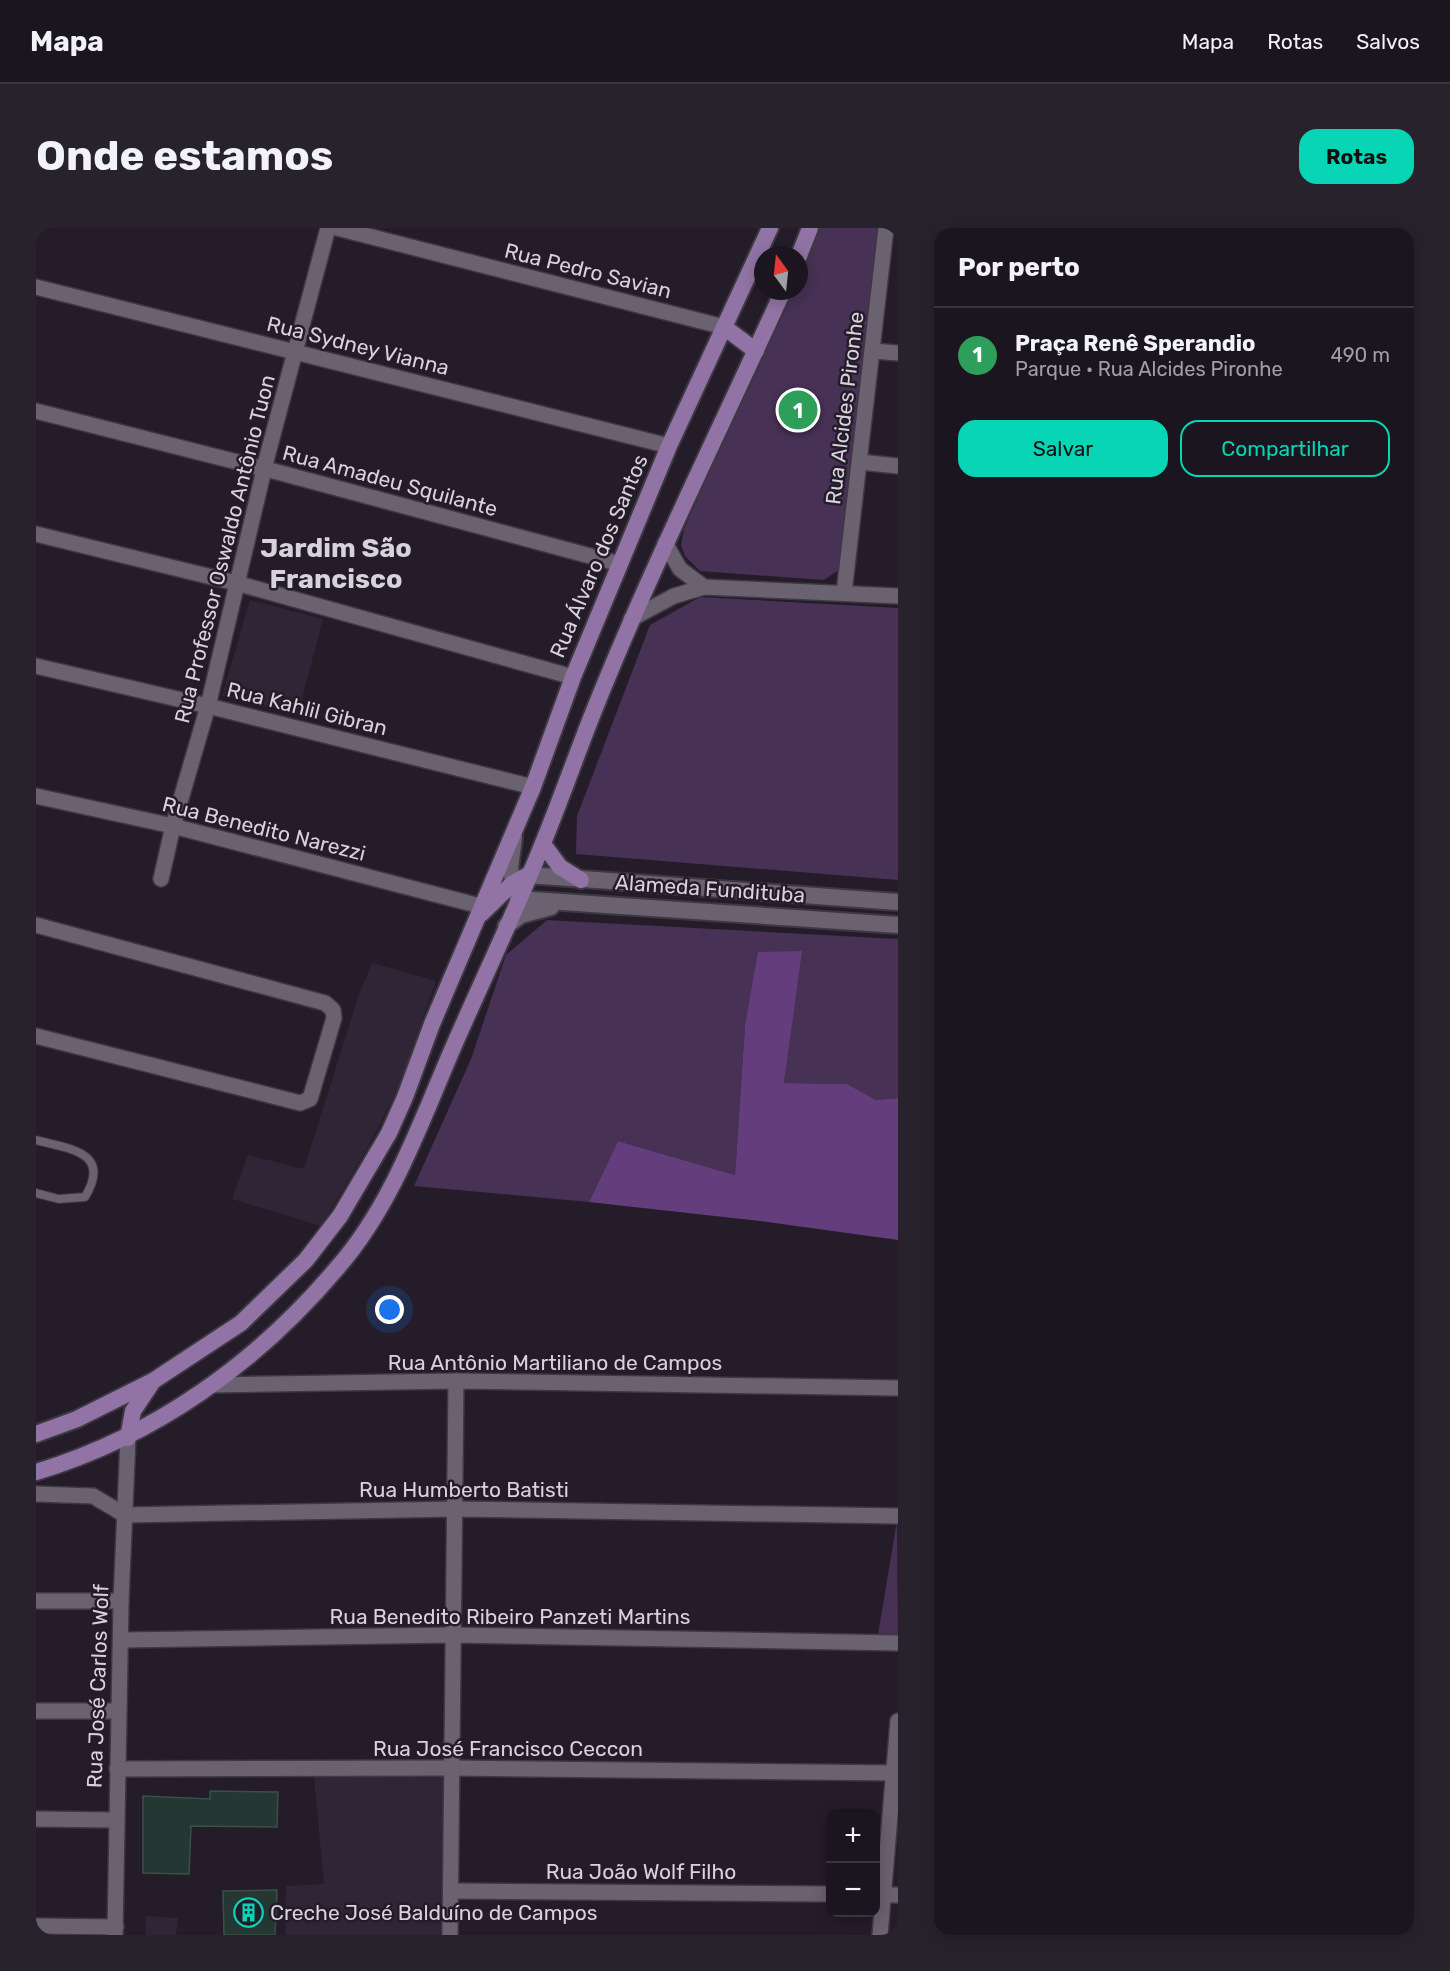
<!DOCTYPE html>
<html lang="pt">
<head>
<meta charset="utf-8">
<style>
  :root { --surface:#1b151f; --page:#28222c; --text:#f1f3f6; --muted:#a09fa4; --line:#39343d; --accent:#08d5b5 }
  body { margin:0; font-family:Rubik,sans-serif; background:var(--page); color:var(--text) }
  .controls { position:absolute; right:18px; bottom:18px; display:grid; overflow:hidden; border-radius:12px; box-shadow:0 3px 15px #0003 }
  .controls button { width:54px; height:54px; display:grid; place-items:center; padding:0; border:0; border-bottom:2px solid var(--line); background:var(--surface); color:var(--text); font:30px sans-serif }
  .compass { position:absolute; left:718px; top:18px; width:54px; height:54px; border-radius:50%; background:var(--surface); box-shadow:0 3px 15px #0003; rotate:345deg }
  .you { position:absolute; left:354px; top:1082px; width:21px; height:21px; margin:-15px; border:4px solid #fff; border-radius:50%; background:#1a73e8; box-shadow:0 0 0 9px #1a73e833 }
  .badge { display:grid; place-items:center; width:39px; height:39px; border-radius:50%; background:var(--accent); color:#fff; font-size:20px; font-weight:700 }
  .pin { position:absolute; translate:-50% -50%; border:3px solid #fff; box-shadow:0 2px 6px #0006 }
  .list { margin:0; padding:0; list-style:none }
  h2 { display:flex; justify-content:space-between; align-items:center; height:78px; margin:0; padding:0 24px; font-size:26px }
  h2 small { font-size:20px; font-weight:400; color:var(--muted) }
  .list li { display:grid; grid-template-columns:39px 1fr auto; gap:18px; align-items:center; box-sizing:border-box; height:96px; padding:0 24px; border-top:2px solid var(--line) }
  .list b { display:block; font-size:22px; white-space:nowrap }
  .list p { margin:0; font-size:20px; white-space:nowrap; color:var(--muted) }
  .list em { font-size:20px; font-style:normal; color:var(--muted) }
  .actions { display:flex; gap:12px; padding:18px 24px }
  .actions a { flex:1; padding:14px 0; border:2px solid var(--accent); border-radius:18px; text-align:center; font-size:21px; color:var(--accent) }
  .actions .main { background:var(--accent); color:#111 }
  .map { position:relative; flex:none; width:862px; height:1707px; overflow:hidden; border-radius:18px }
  header { display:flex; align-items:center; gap:36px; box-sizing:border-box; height:84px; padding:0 30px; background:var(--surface); border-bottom:2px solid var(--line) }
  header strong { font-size:28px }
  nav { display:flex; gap:33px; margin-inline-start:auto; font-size:21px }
  .intro { display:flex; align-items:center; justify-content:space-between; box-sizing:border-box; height:144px; padding:0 36px }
  h1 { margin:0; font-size:42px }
  .button { padding:15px 27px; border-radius:18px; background:var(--accent); color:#111; font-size:21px; font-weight:700 }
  main { display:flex; gap:36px; padding:0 36px }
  aside { flex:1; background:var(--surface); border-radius:18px; box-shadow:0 3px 15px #0003 }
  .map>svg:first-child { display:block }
</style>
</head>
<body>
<header>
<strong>Mapa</strong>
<nav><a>Mapa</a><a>Rotas</a><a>Salvos</a></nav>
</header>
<div class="intro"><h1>Onde estamos</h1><a class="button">Rotas</a></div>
<main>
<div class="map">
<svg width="862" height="1707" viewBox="0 0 862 1707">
  <rect width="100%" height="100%" fill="#241c29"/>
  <g fill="#2f2536">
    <path d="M214 372 287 391 262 486 186 468Z"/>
    <path d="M336 735 400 753 363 859 331 921 285 998 196 971 212 927 268 941 322 769Z"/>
    <path d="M409 1547 407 1707H249L250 1658 288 1656 278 1549Z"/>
    <path d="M110 1688 142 1690 140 1707H110Z"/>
  </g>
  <g fill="#473155">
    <path d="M781 0H844L807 339 788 352 664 343 649 328 645 317 648 301 753 63H763V41Z"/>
    <path d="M664 369 862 380V652L540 626 541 588 614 397Z"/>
    <path d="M511 692 862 711V870L840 872 811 856 748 855 758 776 723 724 709 797 699 947 582 913 553 974 378 958 435 831 470 727Z"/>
    <path d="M861 1293 862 1413H841Z"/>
  </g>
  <path fill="#643e7c" d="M766 723 748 855 811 856 840 872 862 870V1012L724 993 553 974 582 913 699 947 709 797 722 724Z"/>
  <g fill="#243732" stroke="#3b4f4a" stroke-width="1.5">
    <path d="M174 1563 242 1564 241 1599 155 1598 153 1646 107 1645V1568L174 1571Z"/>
    <path d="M241 1662 239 1707H188L187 1663Z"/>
  </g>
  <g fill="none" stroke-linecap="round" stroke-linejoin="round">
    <defs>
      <path id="service" d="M0 912C34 921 76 924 49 969L23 971 0 965"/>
      <g id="minor">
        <path d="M301 0 688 99"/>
        <path d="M0 59 633 218"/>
        <path d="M837 123 862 125"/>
        <path d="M0 183 245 245 584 336"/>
        <path d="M824 234 862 238"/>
        <path d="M0 306 200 355 537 449"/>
        <path d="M629 315 644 341 668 359"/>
        <path d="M808 365 850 0"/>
        <path d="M595 391 638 368 668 359 862 368"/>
        <path d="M0 438 172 478 497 559"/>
        <path d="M0 568 137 598 444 678"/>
        <path d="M125 651 137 598 172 478 231 229 292 0"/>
        <path d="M0 697 289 775 297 782 298 790 274 871 264 875 0 808"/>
        <path d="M176 1157 420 1153 862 1160"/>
        <path d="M0 1266 57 1268 89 1287 419 1281 862 1288"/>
        <path d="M0 1373H85"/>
        <path d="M85 1412 417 1407 862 1415"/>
        <path d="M0 1483H82"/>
        <path d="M81 1541 416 1540 862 1545"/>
        <path d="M0 1591 79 1592"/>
        <path d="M415 1663 794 1666"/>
        <path d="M840 1667H862"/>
        <path d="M0 1698 80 1699"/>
        <path d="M79 1707 85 1373 92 1210"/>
        <path d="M414 1707 420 1153"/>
        <path d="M844 1707 862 1493"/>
      </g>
      <g id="secondary">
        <path d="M478 610 474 640 482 671 862 697"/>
        <path d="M492 647 862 674"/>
        <path d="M470 698 485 687 515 679"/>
      </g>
      <g id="primary">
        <path d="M763 28 774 0"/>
        <path d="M688 99 720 123"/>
        <path d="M507 616 524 639 545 652"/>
        <path d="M445 686 477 655 492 647"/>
        <path d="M0 1206 41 1191 117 1153 205 1095 270 1032 304 988 353 905 369 869 396 796 497 559 537 449 633 218 734 0"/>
        <path d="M92 1210 97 1183 115 1156"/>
        <path d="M0 1244C120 1208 222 1134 302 1039 356 977 384 896 416 822 446 753 479 685 507 615 525 571 541 525 559 480 616 338 684 202 747 63"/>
      </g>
    </defs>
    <use href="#service" stroke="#3d3842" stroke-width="10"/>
    <use href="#minor" stroke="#3d3842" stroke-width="18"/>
    <use href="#secondary" stroke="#3d3842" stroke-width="20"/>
    <use href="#primary" stroke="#3d3842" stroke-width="20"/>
    <use href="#service" stroke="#6a6171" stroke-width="8"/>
    <use href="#minor" stroke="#6a6171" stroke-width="15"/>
    <use href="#secondary" stroke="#6a6171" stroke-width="16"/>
    <use href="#primary" stroke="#9174a5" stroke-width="16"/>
  </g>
  <defs>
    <symbol id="building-ring" viewBox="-11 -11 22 22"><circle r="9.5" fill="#241c29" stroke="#08d5b5" stroke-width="1.5"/><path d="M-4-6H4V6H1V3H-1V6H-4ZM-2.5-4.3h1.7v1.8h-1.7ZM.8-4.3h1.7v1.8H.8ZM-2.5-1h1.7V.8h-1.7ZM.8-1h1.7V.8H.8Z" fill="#08d5b5"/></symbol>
  </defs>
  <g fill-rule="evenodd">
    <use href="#building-ring" x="196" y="1668" width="33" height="33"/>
  </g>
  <g text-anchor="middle" stroke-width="5" stroke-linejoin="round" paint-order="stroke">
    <g font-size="21" fill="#d7d2db" stroke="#241c29">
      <text transform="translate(552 43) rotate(14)" y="7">Rua Pedro Savian</text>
      <text transform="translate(322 118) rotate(14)" y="7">Rua Sydney Vianna</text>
      <text transform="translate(809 180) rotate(-83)" y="7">Rua Alcides Pironhe</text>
      <text transform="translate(354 253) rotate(15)" y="7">Rua Amadeu Squilante</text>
      <text transform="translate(189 321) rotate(-76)" y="7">Rua Professor Oswaldo Antônio Tuon</text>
      <text transform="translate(563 328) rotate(-67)" y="7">Rua Álvaro dos Santos</text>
      <text transform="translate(271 481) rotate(14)" y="7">Rua Kahlil Gibran</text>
      <text transform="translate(228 601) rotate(14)" y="7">Rua Benedito Narezzi</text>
      <text transform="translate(674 661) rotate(4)" y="7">Alameda Fundituba</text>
      <text x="519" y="1142">Rua Antônio Martiliano de Campos</text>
      <text x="428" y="1269">Rua Humberto Batisti</text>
      <text x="474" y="1396">Rua Benedito Ribeiro Panzeti Martins</text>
      <text transform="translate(62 1458) rotate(-88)" y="7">Rua José Carlos Wolf</text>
      <text x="472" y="1528">Rua José Francisco Ceccon</text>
      <text x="605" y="1651">Rua João Wolf Filho</text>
    </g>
    <g font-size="21" fill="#d7d2db" stroke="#241c29" text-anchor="start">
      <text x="234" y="1692">Creche José Balduíno de Campos</text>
    </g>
    <g font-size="27" font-weight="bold" fill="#d7d2db" stroke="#241c29">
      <text x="300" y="329">Jardim São<tspan x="300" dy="31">Francisco</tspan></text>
    </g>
  </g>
</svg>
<div class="controls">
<button>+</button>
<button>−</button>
</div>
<svg class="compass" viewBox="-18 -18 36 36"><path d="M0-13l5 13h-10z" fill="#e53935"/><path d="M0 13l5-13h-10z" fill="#a09fa4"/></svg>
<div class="you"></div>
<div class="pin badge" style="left:762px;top:182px;background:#2e9e5b">1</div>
</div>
<aside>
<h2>Por perto<small></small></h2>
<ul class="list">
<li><span class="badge" style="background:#2e9e5b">1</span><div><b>Praça Renê Sperandio</b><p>Parque · Rua Alcides Pironhe</p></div><em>490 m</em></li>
</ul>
<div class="actions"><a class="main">Salvar</a><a>Compartilhar</a></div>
</aside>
</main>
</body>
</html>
